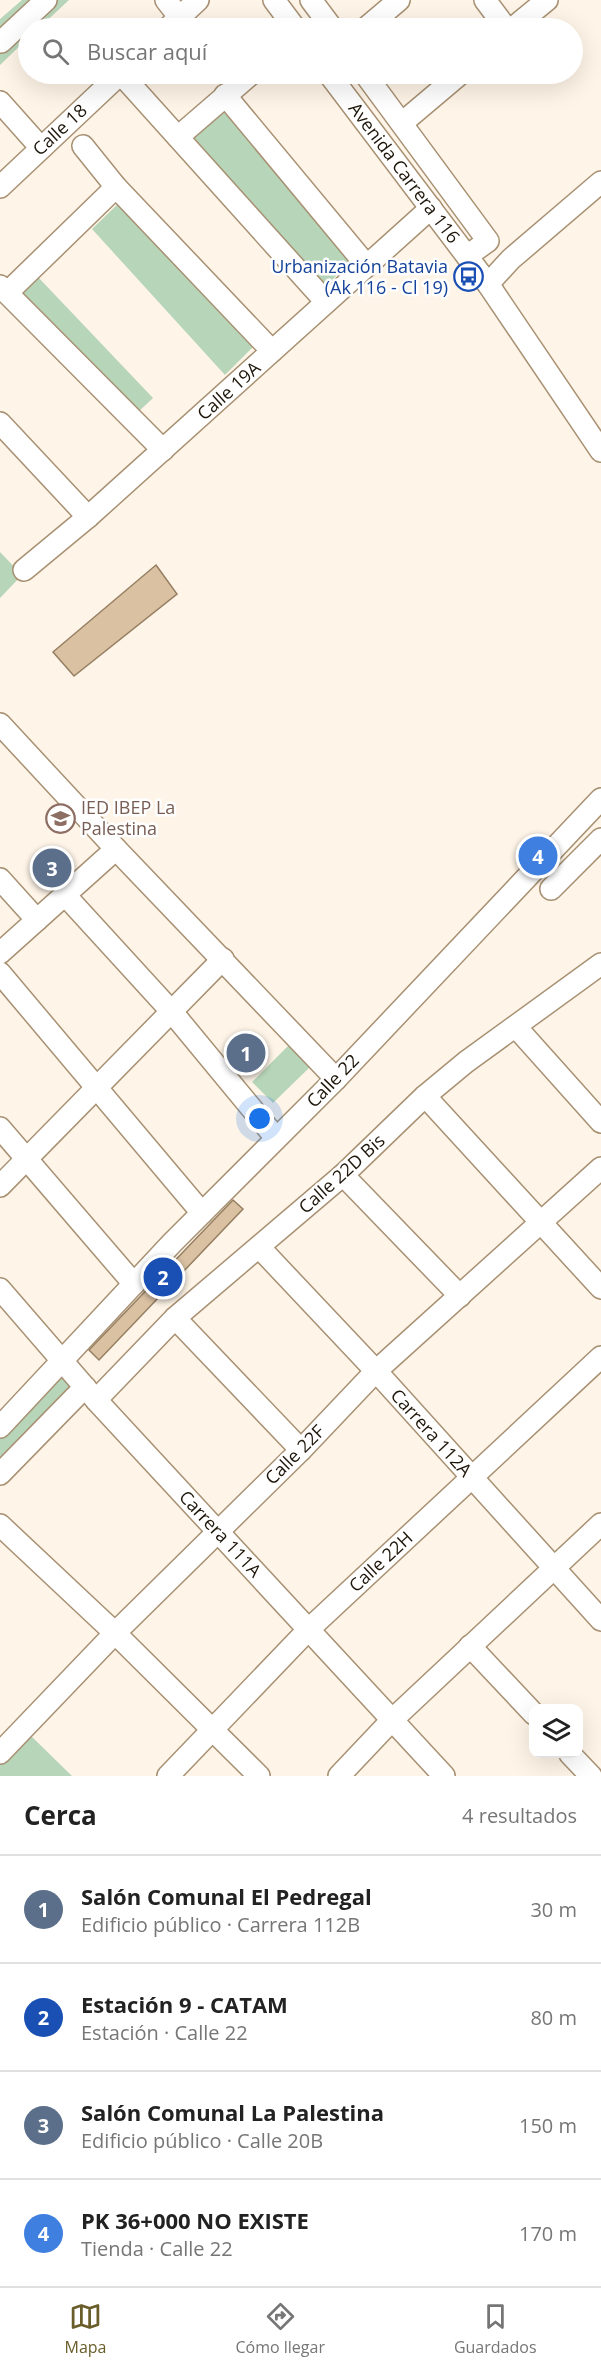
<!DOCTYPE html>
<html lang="es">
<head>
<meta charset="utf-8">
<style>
  :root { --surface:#fff; --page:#f2f2f2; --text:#222; --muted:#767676; --line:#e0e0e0; --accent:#695d2a }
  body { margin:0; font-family:"Open Sans",sans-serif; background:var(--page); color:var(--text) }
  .controls { position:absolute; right:18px; bottom:18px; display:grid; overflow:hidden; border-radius:12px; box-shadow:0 6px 24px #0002 }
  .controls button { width:54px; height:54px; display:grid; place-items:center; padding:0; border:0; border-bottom:2px solid var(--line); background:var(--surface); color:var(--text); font:30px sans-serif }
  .you { position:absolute; left:260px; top:1119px; width:21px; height:21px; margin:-15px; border:4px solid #fff; border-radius:50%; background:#1a73e8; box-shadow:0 0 0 9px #1a73e833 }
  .badge { display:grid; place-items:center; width:39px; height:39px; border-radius:50%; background:var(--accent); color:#fff; font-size:20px; font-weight:700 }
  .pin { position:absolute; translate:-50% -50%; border:3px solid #fff; box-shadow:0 2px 6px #0006 }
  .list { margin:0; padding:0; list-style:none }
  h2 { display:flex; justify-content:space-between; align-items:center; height:78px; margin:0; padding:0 24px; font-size:26px }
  h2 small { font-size:20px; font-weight:400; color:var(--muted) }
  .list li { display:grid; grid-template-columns:39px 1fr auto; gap:18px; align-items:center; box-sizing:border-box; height:108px; padding:0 24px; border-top:2px solid var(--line) }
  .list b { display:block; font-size:22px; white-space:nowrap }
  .list p { margin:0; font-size:20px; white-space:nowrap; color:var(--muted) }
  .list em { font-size:20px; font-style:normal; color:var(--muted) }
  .icon { flex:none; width:33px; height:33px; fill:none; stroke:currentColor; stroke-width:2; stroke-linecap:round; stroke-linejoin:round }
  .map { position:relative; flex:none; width:601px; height:1776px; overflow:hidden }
  .search { position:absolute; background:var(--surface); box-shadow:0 6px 24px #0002; left:18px; right:18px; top:18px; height:66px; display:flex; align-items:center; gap:15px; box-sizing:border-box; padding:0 21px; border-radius:33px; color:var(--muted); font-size:22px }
  .sheet { height:510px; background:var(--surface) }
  nav { display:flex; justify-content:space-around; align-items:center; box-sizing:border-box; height:84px; border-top:2px solid var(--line); background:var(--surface); font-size:16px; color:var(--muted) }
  nav a { display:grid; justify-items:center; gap:3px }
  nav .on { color:var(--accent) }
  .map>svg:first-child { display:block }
</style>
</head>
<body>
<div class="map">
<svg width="601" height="1776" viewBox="0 0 601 1776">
  <rect width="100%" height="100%" fill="#fef4e7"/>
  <g fill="#b7d5b9">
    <path d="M22 0H69L39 28H28V38L0 65V19Z"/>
    <path d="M225 106 353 259 321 291 190 139Z"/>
    <path d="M122 200 257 343 225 375 92 229Z"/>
    <path d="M37 276 153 398 137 413 18 295Z"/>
    <path d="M0 552 22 575 0 598Z"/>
    <path d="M289 1045 310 1067 273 1103 252 1082Z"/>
    <path d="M60 1374 73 1389 0 1463V1435Z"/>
    <path d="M29 1734 72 1776H0V1765Z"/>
  </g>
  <g fill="#dac1a2" stroke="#967f62" stroke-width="1.5">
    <path d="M156 565 177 594 74 676 53 652Z"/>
    <path d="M48 852 67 875 57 884 37 862Z"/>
    <path d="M251 1033 266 1048 240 1072 226 1057Z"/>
    <path d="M233 1200 243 1209 99 1360 89 1350Z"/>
  </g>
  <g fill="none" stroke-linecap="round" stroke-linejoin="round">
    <defs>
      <g id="minor">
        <path d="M166 0 180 18"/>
        <path d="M274 0 295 28"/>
        <path d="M311 0 332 28"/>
        <path d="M485 0 506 28"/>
        <path d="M168 28 198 0"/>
        <path d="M366 28 399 0"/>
        <path d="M513 28 547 0"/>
        <path d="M1 42 46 0"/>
        <path d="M121 74 326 302"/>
        <path d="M329 74 488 284 601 451"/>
        <path d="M365 74 488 241 467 256"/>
        <path d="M225 95 367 266"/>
        <path d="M0 102 41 148"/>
        <path d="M402 123 460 74"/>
        <path d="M178 137 251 74"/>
        <path d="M83 146 116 187 272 351"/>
        <path d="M0 187 120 74"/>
        <path d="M488 284 511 259 601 182"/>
        <path d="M0 286 163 450"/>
        <path d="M7 293 116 187"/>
        <path d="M0 423 88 517"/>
        <path d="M24 570 88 517 431 208"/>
        <path d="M0 724 116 849 336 1079"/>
        <path d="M0 879 37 920"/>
        <path d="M551 889 601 839"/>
        <path d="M65 895 172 1012 276 1138"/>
        <path d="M0 953 116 849"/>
        <path d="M0 973 202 1213"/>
        <path d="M516 1027 601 1122"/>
        <path d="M425 1096 601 1288"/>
        <path d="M0 1128 134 1284"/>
        <path d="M343 1175 460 1296"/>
        <path d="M0 1186 223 959"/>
        <path d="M259 1247 376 1371 601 1620"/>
        <path d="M0 1289 96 1400 444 1776"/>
        <path d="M175 1318 301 1450"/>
        <path d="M96 1400 175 1318 343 1175 425 1096 466 1062 601 964"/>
        <path d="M0 1427 172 1243 336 1079 601 799"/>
        <path d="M0 1474 85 1387"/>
        <path d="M0 1525 115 1633 259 1776"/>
        <path d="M470 1646 534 1714"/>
        <path d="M0 1753 115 1633 301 1450 376 1371 601 1168"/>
        <path d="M570 1754 591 1776"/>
        <path d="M168 1776 308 1630 601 1357"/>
        <path d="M339 1776 391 1721 601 1524"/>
      </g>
    </defs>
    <use href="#minor" stroke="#a89173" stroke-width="24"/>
    <use href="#minor" stroke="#fff" stroke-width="21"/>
  </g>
  <defs>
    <symbol id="bus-ring" viewBox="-11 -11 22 22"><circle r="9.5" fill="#fff" stroke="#1a4fb4" stroke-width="1.5"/><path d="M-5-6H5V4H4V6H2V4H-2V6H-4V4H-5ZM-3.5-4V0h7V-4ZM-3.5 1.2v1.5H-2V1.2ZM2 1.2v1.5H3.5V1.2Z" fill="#1a4fb4"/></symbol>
    <symbol id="school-ring" viewBox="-11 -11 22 22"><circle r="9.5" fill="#fff" stroke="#8d6e63" stroke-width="1.5"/><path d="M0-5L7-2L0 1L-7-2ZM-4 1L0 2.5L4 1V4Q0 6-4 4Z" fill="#8d6e63"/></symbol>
  </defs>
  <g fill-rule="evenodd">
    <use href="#bus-ring" x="452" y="260" width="33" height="33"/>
    <use href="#school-ring" x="44" y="802" width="33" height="33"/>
  </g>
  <g text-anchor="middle" stroke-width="5" stroke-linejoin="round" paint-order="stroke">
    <g font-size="18" fill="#1d1509" stroke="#fff">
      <text transform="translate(60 130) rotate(-43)" y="6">Calle 18</text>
      <text transform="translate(404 173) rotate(53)" y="6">Avenida Carrera 116</text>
      <text transform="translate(229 391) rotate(-42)" y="6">Calle 19A</text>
      <text transform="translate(333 1081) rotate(-46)" y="6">Calle 22</text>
      <text transform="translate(342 1174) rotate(-42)" y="6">Calle 22D Bis</text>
      <text transform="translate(431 1433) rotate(48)" y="6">Carrera 112A</text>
      <text transform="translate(295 1455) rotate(-45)" y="6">Calle 22F</text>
      <text transform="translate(220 1534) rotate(47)" y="6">Carrera 111A</text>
      <text transform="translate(381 1562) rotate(-43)" y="6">Calle 22H</text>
    </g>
    <g font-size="18" fill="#164399" stroke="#fff" text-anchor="end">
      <text x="448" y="273">Urbanización Batavia<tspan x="448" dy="21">(Ak 116 - Cl 19)</tspan></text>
    </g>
    <g font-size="18" fill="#785e54" stroke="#fff" text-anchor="start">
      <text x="81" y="814">IED IBEP La<tspan x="81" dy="21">Palestina</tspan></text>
    </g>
  </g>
</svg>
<div class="controls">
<button><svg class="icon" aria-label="layers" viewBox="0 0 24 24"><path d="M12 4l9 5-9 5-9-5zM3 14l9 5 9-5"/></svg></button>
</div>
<div class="you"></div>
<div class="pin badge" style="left:246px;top:1053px;background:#5c6f8a">1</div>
<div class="pin badge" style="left:163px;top:1277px;background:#1a4fb4">2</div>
<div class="pin badge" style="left:52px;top:868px;background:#5c6f8a">3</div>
<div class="pin badge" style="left:538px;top:856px;background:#3f7fe0">4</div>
<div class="search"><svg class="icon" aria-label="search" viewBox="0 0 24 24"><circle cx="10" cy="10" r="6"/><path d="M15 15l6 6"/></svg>Buscar aquí</div>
</div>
<section class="sheet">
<h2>Cerca<small>4 resultados</small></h2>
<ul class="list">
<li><span class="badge" style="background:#5c6f8a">1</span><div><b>Salón Comunal El Pedregal</b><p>Edificio público · Carrera 112B</p></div><em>30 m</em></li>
<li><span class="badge" style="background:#1a4fb4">2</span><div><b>Estación 9 - CATAM</b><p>Estación · Calle 22</p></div><em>80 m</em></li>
<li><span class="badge" style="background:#5c6f8a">3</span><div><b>Salón Comunal La Palestina</b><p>Edificio público · Calle 20B</p></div><em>150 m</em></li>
<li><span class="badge" style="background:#3f7fe0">4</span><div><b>PK 36+000 NO EXISTE</b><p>Tienda · Calle 22</p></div><em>170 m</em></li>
</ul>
</section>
<nav>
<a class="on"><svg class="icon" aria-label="map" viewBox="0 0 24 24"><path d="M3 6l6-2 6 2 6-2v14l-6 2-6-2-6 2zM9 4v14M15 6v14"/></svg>Mapa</a>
<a><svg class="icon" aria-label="directions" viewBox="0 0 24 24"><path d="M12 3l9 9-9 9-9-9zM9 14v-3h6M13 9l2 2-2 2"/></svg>Cómo llegar</a>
<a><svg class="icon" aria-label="saved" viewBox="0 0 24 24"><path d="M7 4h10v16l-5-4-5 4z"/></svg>Guardados</a>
</nav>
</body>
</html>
